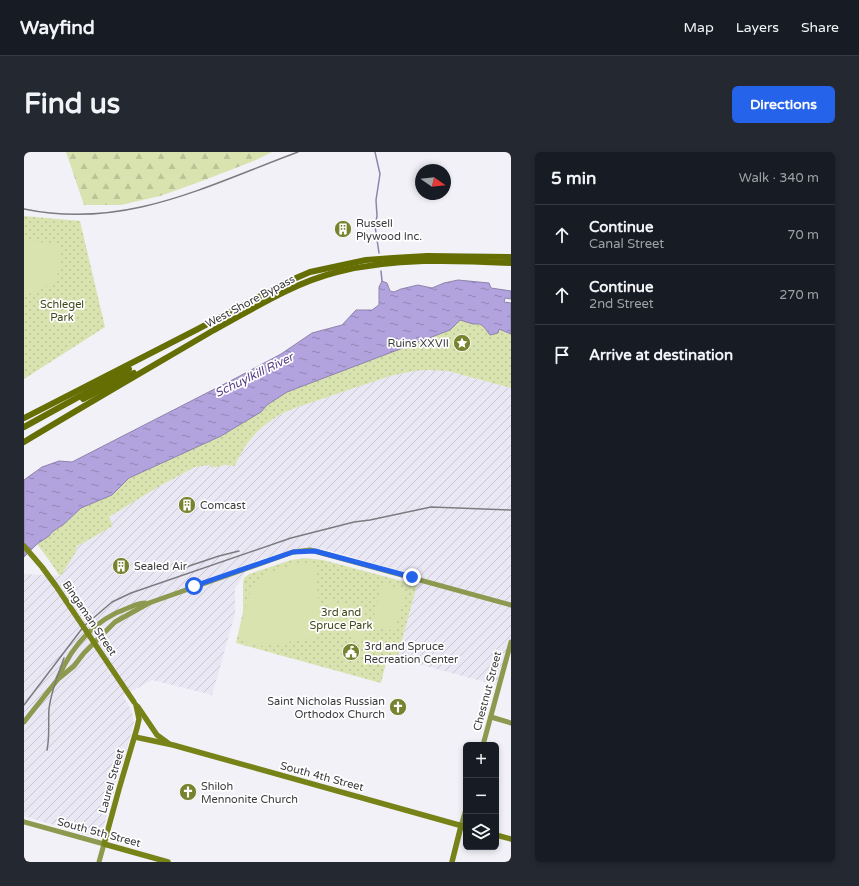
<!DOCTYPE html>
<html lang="en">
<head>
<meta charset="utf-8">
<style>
  :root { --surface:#171b24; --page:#242831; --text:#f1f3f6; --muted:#9ea1a6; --line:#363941; --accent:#2563eb }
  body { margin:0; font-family:"Varela Round",sans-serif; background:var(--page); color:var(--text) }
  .controls { position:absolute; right:12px; bottom:12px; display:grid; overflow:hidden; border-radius:6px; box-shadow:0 2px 6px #0003 }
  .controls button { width:36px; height:36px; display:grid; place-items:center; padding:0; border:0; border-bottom:1px solid var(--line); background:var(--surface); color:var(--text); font:20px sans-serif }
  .compass { position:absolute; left:391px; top:12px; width:36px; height:36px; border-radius:50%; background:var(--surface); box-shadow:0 2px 6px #0003; rotate:104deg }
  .stop { position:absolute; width:12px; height:12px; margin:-9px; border:3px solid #2563eb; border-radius:50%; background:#fff }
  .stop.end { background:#2563eb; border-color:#fff; box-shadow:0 1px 4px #0008 }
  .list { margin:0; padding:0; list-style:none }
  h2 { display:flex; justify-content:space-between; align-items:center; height:52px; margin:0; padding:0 16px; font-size:17px }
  h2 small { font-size:13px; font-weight:400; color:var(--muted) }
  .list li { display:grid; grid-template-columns:26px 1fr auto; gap:12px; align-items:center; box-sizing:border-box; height:60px; padding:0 16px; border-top:1px solid var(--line) }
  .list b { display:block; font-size:15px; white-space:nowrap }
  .list p { margin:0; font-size:13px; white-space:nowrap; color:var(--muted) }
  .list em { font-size:13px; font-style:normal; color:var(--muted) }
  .icon { flex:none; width:22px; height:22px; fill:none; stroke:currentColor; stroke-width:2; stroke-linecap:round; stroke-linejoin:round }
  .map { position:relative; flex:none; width:487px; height:710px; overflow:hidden; border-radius:6px }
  header { display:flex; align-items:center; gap:24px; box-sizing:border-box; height:56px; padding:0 20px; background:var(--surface); border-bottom:1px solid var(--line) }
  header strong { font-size:19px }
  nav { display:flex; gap:22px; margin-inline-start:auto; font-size:14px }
  .intro { display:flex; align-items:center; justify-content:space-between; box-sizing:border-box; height:96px; padding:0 24px }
  h1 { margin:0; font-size:28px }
  .button { padding:10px 18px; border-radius:6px; background:var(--accent); color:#fff; font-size:14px; font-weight:700 }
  main { display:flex; gap:24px; padding:0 24px }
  aside { flex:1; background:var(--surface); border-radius:6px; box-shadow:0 2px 6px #0003 }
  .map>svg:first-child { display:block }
</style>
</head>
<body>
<header>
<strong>Wayfind</strong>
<nav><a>Map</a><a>Layers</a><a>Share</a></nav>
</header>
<div class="intro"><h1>Find us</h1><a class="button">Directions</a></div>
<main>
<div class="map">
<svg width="487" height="710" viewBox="0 0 487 710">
  <defs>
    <pattern id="industrial-furrows" width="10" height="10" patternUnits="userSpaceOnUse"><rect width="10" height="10" fill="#eae7f5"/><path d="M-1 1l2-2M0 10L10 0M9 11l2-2" fill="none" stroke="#cac7d3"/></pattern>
    <pattern id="forest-firs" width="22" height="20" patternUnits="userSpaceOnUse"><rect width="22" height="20" fill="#d9e3b0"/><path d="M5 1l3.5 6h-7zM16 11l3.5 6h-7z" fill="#bbc498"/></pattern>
    <pattern id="park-dots" width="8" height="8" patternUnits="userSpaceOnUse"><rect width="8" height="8" fill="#d9e3b0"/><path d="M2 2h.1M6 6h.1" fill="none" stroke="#bbc498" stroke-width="1.8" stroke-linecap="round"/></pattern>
    <pattern id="water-ripples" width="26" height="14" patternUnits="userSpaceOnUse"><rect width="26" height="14" fill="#b2a2dd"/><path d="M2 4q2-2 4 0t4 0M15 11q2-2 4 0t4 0" fill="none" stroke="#9285b4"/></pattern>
  </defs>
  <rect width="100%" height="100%" fill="#f2f1f7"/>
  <path fill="url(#industrial-furrows)" d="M402 218 424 219 487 236V490L475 534 373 506 395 424 300 397 284 396 268 398 228 410 211 437V462L188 543 128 528 99 544 108 559 110 572 76 687 0 664V422L37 424 52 395 89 374 85 365 134 335 171 315 187 312V316L201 313 211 314 217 301 228 286 242 272 256 263 271 256 366 224 390 219Z"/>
  <path fill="url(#forest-firs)" d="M42 0H248L232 8 178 29 136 44 97 53H60Z"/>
  <g fill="url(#park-dots)">
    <path d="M0 64 56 69 81 175 0 227Z"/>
    <path d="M436 168 449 172H456L460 175 464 180 475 177 487 182V236L424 219 402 218 390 219 366 224 271 256C243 267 222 286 211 314L201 313 187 316V313L171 315 134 335 85 365 89 374 52 395 53 398 37 424 35 423 25 408 13 392 25 384 28 380 40 372 57 356 88 343 105 326 197 284 237 260 243 253 263 240 426 178Z"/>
    <path d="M281 406 299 408 393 433 374 503H364L357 531 212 491 219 460V430L220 426 225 422 267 408Z"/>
  </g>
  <g fill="#d9e3b0">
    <path d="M0 88 37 93C37 102 37 111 35 119 30 133 13 141 0 143Z"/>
    <path d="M280 411H285L292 418 297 485 237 494 218 489 215 485C225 435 226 421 280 411Z"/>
    <path d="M359 432 382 439 370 479 347 473Z"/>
    <path d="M305 448 321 453 316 473 299 468Z"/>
    <path d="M326 453 341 457 337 474 322 470Z"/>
    <path d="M330 477 339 480 337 490 327 487Z"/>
  </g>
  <path fill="url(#water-ripples)" stroke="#8e83ad" d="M434 128 465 131 467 136 487 139V147L481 146 480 150 487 151V182L475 177 474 181 466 183 460 175 456 172H449L436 168 426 178 263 240 243 253 237 260 197 284 105 326 88 343 57 356 40 372 28 380 25 384 13 392 0 405V328L18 315 35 309 48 310 214 225 257 202 288 181 318 173 332 158H348L355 153V135L358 129 363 131 366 139 370 140 377 137 394 133 408 136 420 131Z"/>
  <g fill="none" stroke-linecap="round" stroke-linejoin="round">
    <g stroke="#8e83ad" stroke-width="1.5">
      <path d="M351 0 356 22 352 48 353 64 351 74 355 101"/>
      <path d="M357 119 358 129"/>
    </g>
    <g stroke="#8d994f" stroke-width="5">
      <path d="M34 526C48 494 70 468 104 456 109 454 115 451 121 451"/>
      <path d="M467 565 487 571"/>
      <path d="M0 570 34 527 50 514 60 501 91 470 125 451 269 400 286 398 294 400 487 453"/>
      <path d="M459 593 487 490"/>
      <path d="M0 670 80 692 75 710"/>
      <path d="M437 674 442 657"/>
    </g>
    <g stroke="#778318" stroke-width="5.5">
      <path d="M112 553 115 567 113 576 95 637 80 692 144 710"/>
      <path d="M114 555 133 583 144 591"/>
      <path d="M111 585 149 593 442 675"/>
      <path d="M472 683 487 687"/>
      <path d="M428 710 437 674"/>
    </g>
    <g stroke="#646e02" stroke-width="6">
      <path d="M59 247 110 221"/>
      <path d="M0 266 172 178 265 129 286 120 342 108 369 106 403 104 487 105"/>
      <path d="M0 275 105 217"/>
      <path d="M0 290C63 252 127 215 190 178 229 157 269 131 313 120 370 106 429 108 487 111"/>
    </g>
    <g stroke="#7c7b7f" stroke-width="1.5">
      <path d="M0 57C101 78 182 34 274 0"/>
      <path d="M156 417 195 404 215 399"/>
      <path d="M0 553 60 474 88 450 107 441 267 386 330 370 346 368 407 355 487 358"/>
      <path d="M23 598C26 584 24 571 25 557 27 539 34 523 40 506"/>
    </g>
    <path stroke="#778318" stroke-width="5.5" d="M0 394 18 415 32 434 110 550"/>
  </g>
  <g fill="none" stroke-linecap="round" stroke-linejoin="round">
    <path stroke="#2563eb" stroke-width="5" d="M170 434 269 400 291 399 388 425"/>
  </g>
  <defs>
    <symbol id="building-disc" viewBox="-11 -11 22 22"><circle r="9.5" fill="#788330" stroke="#fff"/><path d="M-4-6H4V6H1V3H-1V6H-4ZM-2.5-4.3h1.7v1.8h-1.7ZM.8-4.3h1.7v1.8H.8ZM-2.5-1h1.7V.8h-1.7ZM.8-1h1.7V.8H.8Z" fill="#fff"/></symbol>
    <symbol id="sight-disc" viewBox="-11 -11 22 22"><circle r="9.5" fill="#788330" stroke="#fff"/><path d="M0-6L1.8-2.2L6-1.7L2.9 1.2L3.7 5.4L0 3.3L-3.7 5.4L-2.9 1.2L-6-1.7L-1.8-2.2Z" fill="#fff"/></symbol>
    <symbol id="civic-disc" viewBox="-11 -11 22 22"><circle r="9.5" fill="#788330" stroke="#fff"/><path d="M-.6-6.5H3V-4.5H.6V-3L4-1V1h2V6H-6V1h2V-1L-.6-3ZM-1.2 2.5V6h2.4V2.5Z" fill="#fff"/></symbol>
    <symbol id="church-disc" viewBox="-11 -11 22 22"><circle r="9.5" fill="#788330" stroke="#fff"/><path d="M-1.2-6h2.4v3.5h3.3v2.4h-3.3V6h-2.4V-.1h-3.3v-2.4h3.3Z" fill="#fff"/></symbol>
  </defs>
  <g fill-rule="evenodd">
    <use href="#building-disc" x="309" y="67" width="20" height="20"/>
    <use href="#sight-disc" x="428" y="181" width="20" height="20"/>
    <use href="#building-disc" x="153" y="343" width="20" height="20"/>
    <use href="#building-disc" x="87" y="404" width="20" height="20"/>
    <use href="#civic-disc" x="317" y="490" width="20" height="20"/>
    <use href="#church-disc" x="364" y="545" width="20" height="20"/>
    <use href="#church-disc" x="154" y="630" width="20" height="20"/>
  </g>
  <g text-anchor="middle" stroke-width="3.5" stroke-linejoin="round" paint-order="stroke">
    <g font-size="11" fill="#3b3a3d" stroke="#fff" text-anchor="start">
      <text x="332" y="75">Russell<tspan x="332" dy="13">Plywood Inc.</tspan></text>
      <text x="425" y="195" text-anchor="end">Ruins XXVII</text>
      <text x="176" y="357">Comcast</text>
      <text x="110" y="418">Sealed Air</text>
      <text x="340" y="498">3rd and Spruce<tspan x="340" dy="13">Recreation Center</tspan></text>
      <text x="361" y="553" text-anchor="end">Saint Nicholas Russian<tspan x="361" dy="13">Orthodox Church</tspan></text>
      <text x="177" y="638">Shiloh<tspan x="177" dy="13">Mennonite Church</tspan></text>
    </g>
    <g font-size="11" fill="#3b3a3d" stroke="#fff">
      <text transform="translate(226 149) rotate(-28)" y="4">West Shore Bypass</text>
      <text transform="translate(66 466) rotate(56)" y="4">Bingaman Street</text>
      <text transform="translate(463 539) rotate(-75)" y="4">Chestnut Street</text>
      <text transform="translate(298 624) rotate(15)" y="4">South 4th Street</text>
      <text transform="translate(87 629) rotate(-74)" y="4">Laurel Street</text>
      <text transform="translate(75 680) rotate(15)" y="4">South 5th Street</text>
    </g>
    <g font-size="11" fill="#414818" stroke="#fff">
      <text x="38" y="156">Schlegel<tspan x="38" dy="13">Park</tspan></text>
      <text x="317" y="464">3rd and<tspan x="317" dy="13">Spruce Park</tspan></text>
    </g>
    <g font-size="12" font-style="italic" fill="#584088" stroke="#fff">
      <text transform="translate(230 223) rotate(-26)" y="4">Schuylkill River</text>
    </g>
  </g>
</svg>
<div class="controls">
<button>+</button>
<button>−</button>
<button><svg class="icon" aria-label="layers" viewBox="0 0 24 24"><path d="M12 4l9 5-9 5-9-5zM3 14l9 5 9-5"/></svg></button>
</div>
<svg class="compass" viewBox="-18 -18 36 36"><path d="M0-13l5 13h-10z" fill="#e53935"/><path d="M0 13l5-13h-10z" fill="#9ea1a6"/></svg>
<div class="stop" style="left:170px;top:434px"></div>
<div class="stop end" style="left:388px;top:425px"></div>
</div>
<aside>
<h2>5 min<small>Walk · 340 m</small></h2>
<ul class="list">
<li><svg class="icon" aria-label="ahead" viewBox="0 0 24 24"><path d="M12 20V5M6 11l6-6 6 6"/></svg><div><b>Continue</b><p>Canal Street</p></div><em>70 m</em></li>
<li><svg class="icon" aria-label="ahead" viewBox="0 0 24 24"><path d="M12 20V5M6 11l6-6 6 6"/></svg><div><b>Continue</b><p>2nd Street</p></div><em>270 m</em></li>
<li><svg class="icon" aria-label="arrive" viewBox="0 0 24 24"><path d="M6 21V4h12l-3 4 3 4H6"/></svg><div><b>Arrive at destination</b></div></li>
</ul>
</aside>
</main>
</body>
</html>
